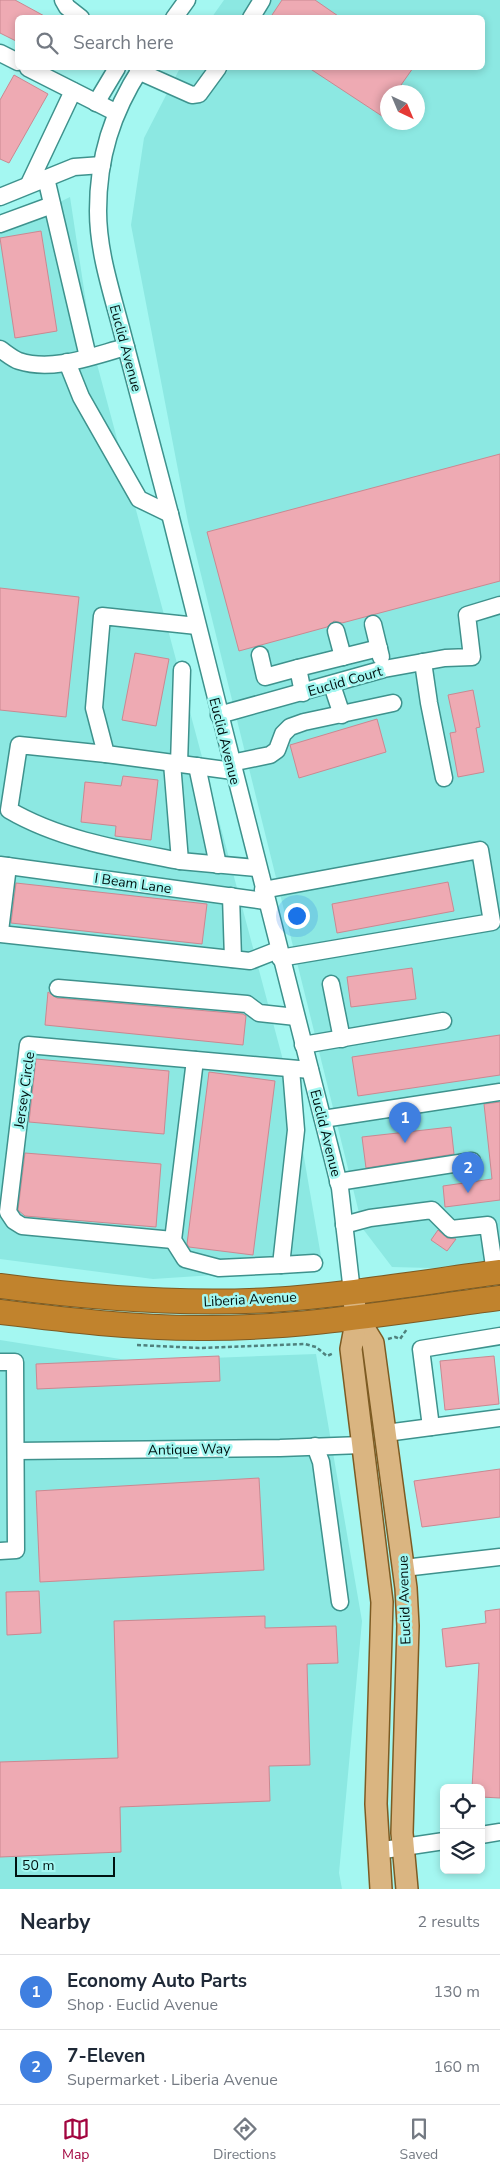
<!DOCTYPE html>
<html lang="en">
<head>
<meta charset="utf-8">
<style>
  :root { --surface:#fff; --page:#f6f6f7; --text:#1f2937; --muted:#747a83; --line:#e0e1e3; --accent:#a2053f }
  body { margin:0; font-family:"Nunito Sans",sans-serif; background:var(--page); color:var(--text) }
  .controls { position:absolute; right:15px; bottom:15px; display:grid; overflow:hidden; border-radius:8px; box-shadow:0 2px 8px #0003 }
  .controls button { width:45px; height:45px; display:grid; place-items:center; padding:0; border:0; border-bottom:1px solid var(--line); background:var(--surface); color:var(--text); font:25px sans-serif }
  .compass { position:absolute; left:380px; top:85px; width:45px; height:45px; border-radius:50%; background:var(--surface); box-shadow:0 2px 8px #0003; rotate:136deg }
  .scale { position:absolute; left:15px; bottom:12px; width:100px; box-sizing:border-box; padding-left:5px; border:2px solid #001211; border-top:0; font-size:14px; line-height:18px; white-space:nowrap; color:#001211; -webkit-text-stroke:4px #a4f7f1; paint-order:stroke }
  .you { position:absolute; left:296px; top:915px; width:18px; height:18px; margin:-12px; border:4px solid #fff; border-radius:50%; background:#1a73e8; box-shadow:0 0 0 8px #1a73e833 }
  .badge { display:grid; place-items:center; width:32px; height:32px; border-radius:50%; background:var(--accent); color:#fff; font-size:16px; font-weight:700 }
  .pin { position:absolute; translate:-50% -41px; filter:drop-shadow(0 1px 2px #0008) }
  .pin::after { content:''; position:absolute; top:26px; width:18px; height:15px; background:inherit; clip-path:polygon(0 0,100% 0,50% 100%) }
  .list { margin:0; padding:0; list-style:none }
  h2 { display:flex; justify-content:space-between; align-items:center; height:65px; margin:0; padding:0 20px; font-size:21px }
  h2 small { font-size:16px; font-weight:400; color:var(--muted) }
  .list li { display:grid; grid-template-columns:32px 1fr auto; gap:15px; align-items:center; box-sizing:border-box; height:75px; padding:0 20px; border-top:1px solid var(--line) }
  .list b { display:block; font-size:19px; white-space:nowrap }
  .list p { margin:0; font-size:16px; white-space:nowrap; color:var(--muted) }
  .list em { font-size:16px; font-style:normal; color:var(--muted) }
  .icon { flex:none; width:28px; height:28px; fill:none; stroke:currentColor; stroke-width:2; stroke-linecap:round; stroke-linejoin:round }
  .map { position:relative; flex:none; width:500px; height:1889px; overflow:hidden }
  .search { position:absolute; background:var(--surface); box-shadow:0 2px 8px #0003; left:15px; right:15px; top:15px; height:55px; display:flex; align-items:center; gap:12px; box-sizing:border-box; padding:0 18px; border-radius:8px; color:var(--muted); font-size:19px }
  .sheet { height:215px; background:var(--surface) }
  nav { display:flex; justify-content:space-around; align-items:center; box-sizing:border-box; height:70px; border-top:1px solid var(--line); background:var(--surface); font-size:14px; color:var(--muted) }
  nav a { display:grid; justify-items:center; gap:2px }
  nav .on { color:var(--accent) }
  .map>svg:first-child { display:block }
</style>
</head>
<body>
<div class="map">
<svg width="500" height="1889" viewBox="0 0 500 1889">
  <rect width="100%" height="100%" fill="#a4f7f1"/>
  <g fill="#8ce8e2" fill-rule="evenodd">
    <path d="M224 0H500V1265L470 1269 392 1267 363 1229 188 522 131 225 144 138 180 68H482V18L212 17ZM388 92H418V122H388Z"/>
    <path d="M70 197 93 349 295 1105 323 1268 153 1279 0 1259V231Z"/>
    <path d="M0 1340 133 1361 316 1354 362 1621 339 1873 342 1889H0Z"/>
  </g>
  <g fill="#eeaab3" stroke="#ca8891">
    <path d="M0 0H15L48 18H18V42L0 33Z"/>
    <path d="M282 0H315L341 18H270Z"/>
    <path d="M309 68H413L401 85 412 92H388V120Z"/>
    <path d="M14 75 48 94 9 163 0 159V100Z"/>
    <path d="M41 231 57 331 15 338 0 238Z"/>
    <path d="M500 454V581L342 623 334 621 327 627 239 651 207 532Z"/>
    <path d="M0 588 79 597 66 717 0 710Z"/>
    <path d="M135 653 169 659 156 726 122 720Z"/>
    <path d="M473 690 480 727 476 728 484 772 458 777 450 733 456 732 448 695Z"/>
    <path d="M377 719 386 752 299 778 290 745Z"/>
    <path d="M123 776 158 780 151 840 115 836 116 826 81 822 85 782 121 786Z"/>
    <path d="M448 882 454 911 337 933 332 904Z"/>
    <path d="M16 883 207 904 202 944 11 923Z"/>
    <path d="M412 968 416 999 351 1007 347 977Z"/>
    <path d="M48 992 57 998 243 1014 246 1016 243 1045 45 1025Z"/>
    <path d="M500 1035V1075L358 1096 352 1057Z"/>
    <path d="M36 1059 169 1071 164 1134 29 1122Z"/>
    <path d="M209 1072 275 1081 253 1255 189 1247 187 1244Z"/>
    <path d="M500 1102V1200L445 1207 443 1186 492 1179 484 1104Z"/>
    <path d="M451 1127 454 1154 366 1168 362 1137Z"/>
    <path d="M25 1153 161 1164 156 1227 25 1216 18 1210Z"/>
    <path d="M438 1230 447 1238 456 1239 447 1251 431 1240Z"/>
    <path d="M219 1356 220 1381 37 1389 36 1364Z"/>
    <path d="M494 1356 499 1404 445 1410 440 1361Z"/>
    <path d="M500 1469V1517L422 1527 414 1481Z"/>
    <path d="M259 1478 264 1570 40 1582 36 1491Z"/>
    <path d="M39 1591 41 1633 7 1635 6 1592Z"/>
    <path d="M500 1609V1798L481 1797V1788H472L479 1663 446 1667 442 1629 486 1623 485 1611Z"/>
    <path d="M265 1616V1628L336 1626 338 1663 307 1664 310 1765 269 1766 270 1801 120 1807 121 1852 0 1857V1762L118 1758 114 1621Z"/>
  </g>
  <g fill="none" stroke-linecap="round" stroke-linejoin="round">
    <defs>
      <g id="minor">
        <path d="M63 0 67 7 81 18"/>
        <path d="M174 18 187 0"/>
        <path d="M251 18 262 0"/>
        <path d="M0 53 18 62"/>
        <path d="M28 68 115 112"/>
        <path d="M141 68C112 113 98 157 98 211 98 251 111 290 121 328 137 390 154 452 170 514 224 728 276 942 332 1156L340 1188 352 1292"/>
        <path d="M138 71 192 95 199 94 218 68"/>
        <path d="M96 103 117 68"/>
        <path d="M46 178 88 357"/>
        <path d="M29 184 73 91"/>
        <path d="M0 197 74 167 102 165"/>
        <path d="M0 224 52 205"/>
        <path d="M0 349C6 353 13 359 19 361 53 372 92 356 126 347"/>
        <path d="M67 362 81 397 139 499 170 514"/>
        <path d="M373 624 381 657"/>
        <path d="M197 626 102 616 94 708 106 754 233 771"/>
        <path d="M336 631 343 657"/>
        <path d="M260 655 265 677 298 668 303 693"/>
        <path d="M423 662 429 703 444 778"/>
        <path d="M298 668 379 648"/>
        <path d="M332 685 342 715"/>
        <path d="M219 715 384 669 445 658 472 657 467 615 500 605"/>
        <path d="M106 754 19 745 9 810C60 840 123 850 180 861"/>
        <path d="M172 763 180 861 257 868"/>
        <path d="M231 763 270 755 277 750 283 734 290 727 304 722 393 703"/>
        <path d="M179 764 182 670"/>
        <path d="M197 766 218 865"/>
        <path d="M0 865 265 901"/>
        <path d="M263 890 480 850 492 922 280 958"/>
        <path d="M231 896 233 959"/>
        <path d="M0 931 8 866"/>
        <path d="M0 934 250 961 278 950"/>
        <path d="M331 984 342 1039"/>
        <path d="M58 988 247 1004 259 1013 296 1017"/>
        <path d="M303 1045 443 1021"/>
        <path d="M195 1060 173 1240 185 1259 219 1268 281 1265 296 1130 291 1069"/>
        <path d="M323 1119 500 1092"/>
        <path d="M338 1182 472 1161"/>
        <path d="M344 1225 370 1218 432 1210 451 1229 488 1225 495 1273"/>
        <path d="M173 1240 22 1226 14 1221 8 1212 28 1045 310 1070"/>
        <path d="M281 1265 314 1263"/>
        <path d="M0 1362H15L16 1550 0 1551"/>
        <path d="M431 1427 421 1349 500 1336"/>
        <path d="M386 1433 500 1418"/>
        <path d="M315 1446 321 1462 340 1602"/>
        <path d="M16 1451 280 1448 362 1445"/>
        <path d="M404 1568 500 1557"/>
        <path d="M481 1835 500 1832"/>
        <path d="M377 1851 444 1841"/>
      </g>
      <g id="major">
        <path d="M352 1292 357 1317 373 1343 406 1588 408 1626 402 1833 407 1889"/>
        <path d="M357 1317 351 1349 382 1602 376 1804 381 1889"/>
      </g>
      <g id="highway">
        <path d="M0 1286C90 1298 180 1305 271 1300 348 1295 424 1282 500 1272"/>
        <path d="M0 1312C66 1320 133 1328 199 1328 300 1329 401 1311 500 1298"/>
      </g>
    </defs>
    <use href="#minor" stroke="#3e928d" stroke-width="19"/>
    <use href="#major" stroke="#7d5b23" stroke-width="24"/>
    <use href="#highway" stroke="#7d5b23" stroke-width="26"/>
    <g stroke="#4f817d" stroke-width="2.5" stroke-dasharray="4 2.5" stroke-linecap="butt">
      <path d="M388 1339 395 1337 400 1339 407 1329"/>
      <path d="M137 1345 199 1348 305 1344 316 1347 327 1356 334 1353"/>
    </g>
    <use href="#minor" stroke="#fff" stroke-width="16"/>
    <use href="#major" stroke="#dab581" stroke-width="21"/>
    <use href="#highway" stroke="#c1832d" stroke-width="24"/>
  </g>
  <g text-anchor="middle" stroke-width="5" stroke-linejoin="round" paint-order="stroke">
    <g font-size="14" fill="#001211" stroke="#a4f7f1">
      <text transform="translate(126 348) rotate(75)" y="5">Euclid Avenue</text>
      <text transform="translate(345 681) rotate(-16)" y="5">Euclid Court</text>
      <text transform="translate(225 741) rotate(76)" y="5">Euclid Avenue</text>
      <text transform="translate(133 883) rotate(8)" y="5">I Beam Lane</text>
      <text transform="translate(24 1090) rotate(-82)" y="5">Jersey Circle</text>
      <text transform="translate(326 1133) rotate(76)" y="5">Euclid Avenue</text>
      <text transform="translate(250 1299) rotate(-3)" y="5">Liberia Avenue</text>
      <text transform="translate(189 1449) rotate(-1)" y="5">Antique Way</text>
      <text transform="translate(404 1600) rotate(-92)" y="5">Euclid Avenue</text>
    </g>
  </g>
</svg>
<div class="controls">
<button><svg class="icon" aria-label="locate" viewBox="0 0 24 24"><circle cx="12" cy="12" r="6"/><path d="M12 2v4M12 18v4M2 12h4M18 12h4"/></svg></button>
<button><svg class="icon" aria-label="layers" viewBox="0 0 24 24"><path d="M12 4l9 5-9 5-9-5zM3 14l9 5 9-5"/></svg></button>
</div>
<svg class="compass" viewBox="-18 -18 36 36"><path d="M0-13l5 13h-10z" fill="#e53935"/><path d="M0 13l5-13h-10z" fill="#747a83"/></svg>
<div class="scale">50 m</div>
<div class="you"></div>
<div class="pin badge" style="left:405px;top:1143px;background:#3f7fe0">1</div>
<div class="pin badge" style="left:468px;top:1193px;background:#3f7fe0">2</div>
<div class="search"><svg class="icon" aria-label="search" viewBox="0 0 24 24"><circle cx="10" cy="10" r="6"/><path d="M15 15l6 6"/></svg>Search here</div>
</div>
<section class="sheet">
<h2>Nearby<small>2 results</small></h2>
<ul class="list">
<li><span class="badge" style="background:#3f7fe0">1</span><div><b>Economy Auto Parts</b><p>Shop · Euclid Avenue</p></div><em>130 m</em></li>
<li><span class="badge" style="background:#3f7fe0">2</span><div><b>7-Eleven</b><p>Supermarket · Liberia Avenue</p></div><em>160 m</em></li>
</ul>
</section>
<nav>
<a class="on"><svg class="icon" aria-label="map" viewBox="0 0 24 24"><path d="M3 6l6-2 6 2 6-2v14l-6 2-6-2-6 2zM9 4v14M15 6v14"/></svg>Map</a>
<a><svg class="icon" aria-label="directions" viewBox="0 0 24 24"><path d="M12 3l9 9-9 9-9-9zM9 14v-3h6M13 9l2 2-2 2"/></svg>Directions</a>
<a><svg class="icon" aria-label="saved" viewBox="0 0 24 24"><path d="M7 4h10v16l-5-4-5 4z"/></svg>Saved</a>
</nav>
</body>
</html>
